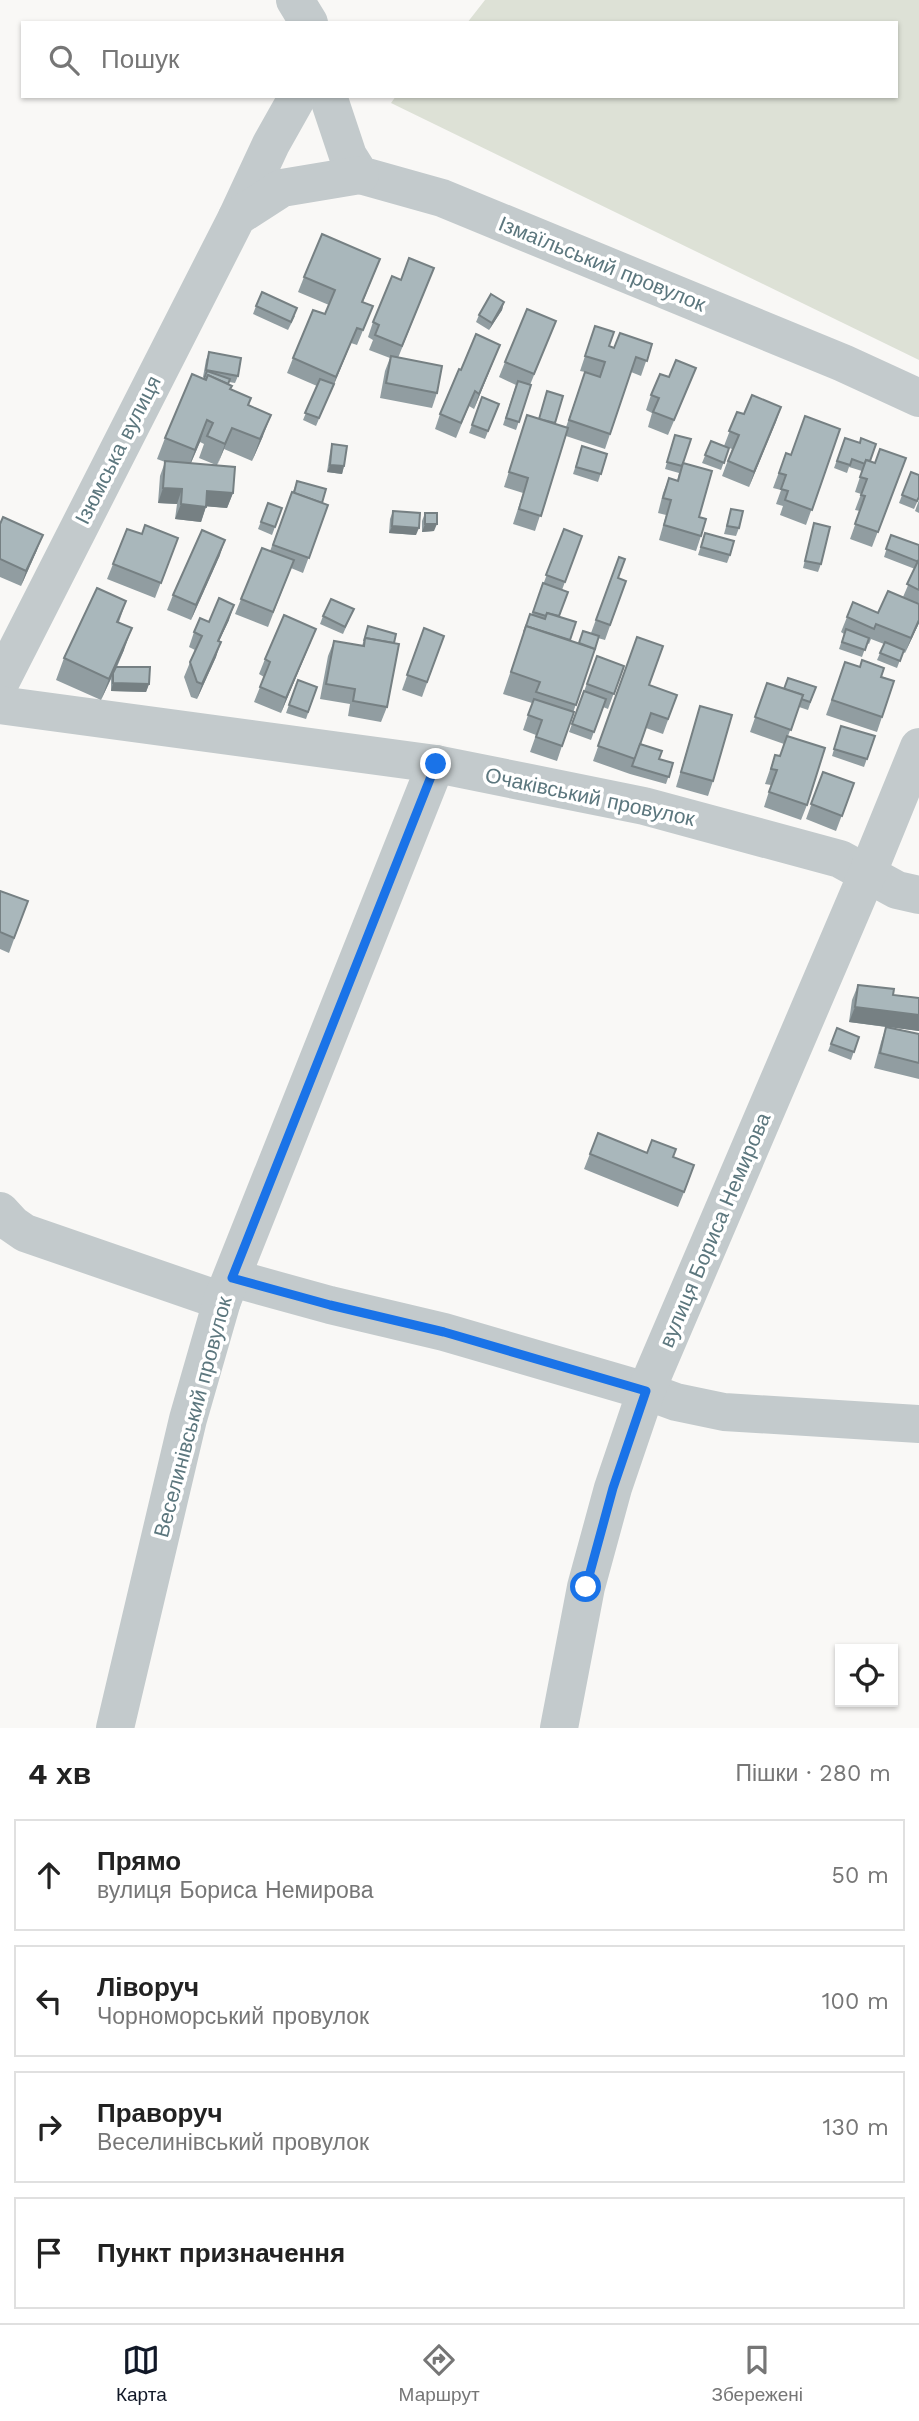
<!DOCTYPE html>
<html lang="uk">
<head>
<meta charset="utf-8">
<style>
  :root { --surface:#fff; --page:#f2f2f2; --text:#222; --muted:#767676; --line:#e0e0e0; --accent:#111827 }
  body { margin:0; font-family:"Work Sans",sans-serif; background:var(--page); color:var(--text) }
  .controls { position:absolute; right:21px; bottom:21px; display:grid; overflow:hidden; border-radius:0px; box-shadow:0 2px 5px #0004 }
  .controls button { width:63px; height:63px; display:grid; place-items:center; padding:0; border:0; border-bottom:2px solid var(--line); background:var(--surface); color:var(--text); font:35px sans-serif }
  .stop { position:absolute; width:21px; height:21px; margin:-16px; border:5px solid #1a73e8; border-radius:50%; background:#fff }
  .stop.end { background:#1a73e8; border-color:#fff; box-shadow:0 2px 7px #0008 }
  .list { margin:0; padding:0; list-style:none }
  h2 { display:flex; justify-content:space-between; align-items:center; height:91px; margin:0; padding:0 28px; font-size:30px }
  h2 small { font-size:23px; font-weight:400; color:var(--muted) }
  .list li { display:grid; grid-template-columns:46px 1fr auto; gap:21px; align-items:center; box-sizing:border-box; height:112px; margin:0 14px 14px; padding:0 14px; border:2px solid var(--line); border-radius:0px }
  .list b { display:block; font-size:26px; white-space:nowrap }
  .list p { margin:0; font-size:23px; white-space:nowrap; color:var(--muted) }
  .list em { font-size:23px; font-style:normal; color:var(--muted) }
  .icon { flex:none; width:38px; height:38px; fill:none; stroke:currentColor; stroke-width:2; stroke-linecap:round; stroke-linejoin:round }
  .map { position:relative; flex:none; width:919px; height:1728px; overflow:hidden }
  .search { position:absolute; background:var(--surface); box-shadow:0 2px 5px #0004; left:21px; right:21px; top:21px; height:77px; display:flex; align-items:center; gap:18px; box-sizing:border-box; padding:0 24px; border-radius:0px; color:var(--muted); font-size:26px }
  .sheet { height:595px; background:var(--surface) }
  nav { display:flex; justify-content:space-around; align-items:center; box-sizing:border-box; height:98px; border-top:2px solid var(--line); background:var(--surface); font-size:19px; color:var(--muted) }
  nav a { display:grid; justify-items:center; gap:4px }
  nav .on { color:var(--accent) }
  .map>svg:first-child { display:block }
</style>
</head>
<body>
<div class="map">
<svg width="919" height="1728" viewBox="0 0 919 1728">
  <rect width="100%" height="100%" fill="#f9f8f6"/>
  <path fill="#dde1d6" d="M485 0H919V360L391 103 396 96H896V23H467Z"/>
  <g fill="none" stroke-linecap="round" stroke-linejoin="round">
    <g stroke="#c3cacc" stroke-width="38">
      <path d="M295 0 309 23"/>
      <path d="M328 96 348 156 360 175 442 198 843 363 919 398"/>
      <path d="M237 217 271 144 298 96"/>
      <path d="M0 683 237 217 282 188 360 175"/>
      <path d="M0 705 436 764 644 806 840 859 897 890 919 895"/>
      <path d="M0 1211 12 1224 25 1233 222 1301"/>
      <path d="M232 1278 330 1305 444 1332 646 1391 676 1402 724 1412 919 1424"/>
      <path d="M115 1728 188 1419 222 1301 436 764"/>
      <path d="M559 1728 586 1587 613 1488 646 1391 868 872 919 747"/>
    </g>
  </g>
  <g fill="#919da1" fill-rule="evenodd">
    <path d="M380 259 363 302 373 306 357 345 351 343 316 426 303 420 317 386 287 373 293 358 325 314 329 305 298 292 304 277Z"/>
    <path d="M434 268 398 358 437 393 432 408 380 398 385 371 390 358 369 350 373 340 368 337 373 322 401 280Z"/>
    <path d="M504 302 502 310 489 330 476 322 479 315Z"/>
    <path d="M256 306 295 316 288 330 253 314Z"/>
    <path d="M556 321 530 385H531L516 430 503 425 516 385 499 377 505 362Z"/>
    <path d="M595 326 609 346 614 348 652 344 641 376 631 372 605 449 566 436 535 531 513 524 523 493 504 487 527 415 566 427 585 372 580 371Z"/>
    <path d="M500 345 474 409 469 406 456 438 435 429 440 414 461 370Z"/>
    <path d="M209 352 238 376 235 383 229 382 228 384 230 389 248 405 263 436 252 461 224 449 217 465 233 493 227 508 206 506 201 522 175 519 177 504 158 503 160 476 165 462 157 459 165 438 204 377H203L206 360ZM200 442 204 444 199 458 216 465 191 463Z"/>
    <path d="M669 377 690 383 668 435 648 427 652 413 646 410 651 395Z"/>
    <path d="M482 397 499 404 485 439 469 433Z"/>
    <path d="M781 407 749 487 722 476 732 449 724 446 737 412 744 414Z"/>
    <path d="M840 429 806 525 780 515 783 506 776 504 781 490 773 488 786 453 791 455Z"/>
    <path d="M675 435 699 517 701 536 696 551 659 540 666 515 658 513 663 493 669 478 677 481 679 473 665 469Z"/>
    <path d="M845 438 870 461 875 463 906 458 872 547 850 539 860 511 855 510 861 494 855 492 862 471 849 467 847 473 834 468Z"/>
    <path d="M711 441 729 448 721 470 702 463Z"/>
    <path d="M332 444 344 466 342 474 327 472 330 452Z"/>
    <path d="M582 446 607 454 598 482 573 474Z"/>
    <path d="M911 472 919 498 914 509 899 503Z"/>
    <path d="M297 481 322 503 328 505 303 573 291 568 268 627 235 614 241 599 270 551Z"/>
    <path d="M919 500V513L915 511Z"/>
    <path d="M268 503 282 508 272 535 258 529Z"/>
    <path d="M731 509 739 528 736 536 724 534Z"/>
    <path d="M393 511 416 535 389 533 390 519Z"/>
    <path d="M425 513 434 531 422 532V521Z"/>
    <path d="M814 523 821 564 818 572 803 568Z"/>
    <path d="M0 524 37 550 21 586 0 577Z"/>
    <path d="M127 529 142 534 178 538 155 598 107 579Z"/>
    <path d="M564 529 582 536 562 590 559 616 570 640 578 643 591 633 619 557V578L626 581 605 640 598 638 557 761 530 752 536 735 523 730 532 703 503 694 530 614H532Z"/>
    <path d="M705 533 730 555 727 563 698 555Z"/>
    <path d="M891 535 919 545V623L905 653 903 652 897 668 877 660 884 644 871 639 869 644 867 643 862 657 839 649 844 634 841 632 847 617 878 613 903 597 915 569 884 557Z"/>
    <path d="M220 555 191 620 167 610 173 595Z"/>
    <path d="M126 601 119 622 124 650 117 667 149 684 146 692 111 691V679L101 700 56 680 64 658Z"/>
    <path d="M354 609 343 634 320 624 323 616Z"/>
    <path d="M229 620 219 641 216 657 197 699 191 697 184 677 195 650 189 647 194 632 209 622Z"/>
    <path d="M368 626 394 643 387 707 381 722 348 716 350 704 320 699 328 656 334 641 362 646Z"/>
    <path d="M424 628 444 636 422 697 402 690Z"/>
    <path d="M316 629 281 713 254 702 264 677 259 674 265 659Z"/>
    <path d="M637 637 649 685 677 695 663 734 646 728 640 744 659 759 673 763 666 784 630 774 593 761Z"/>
    <path d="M597 656 624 666 608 709 603 707 591 740 569 732Z"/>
    <path d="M845 662 894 681 877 732 826 715Z"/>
    <path d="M298 680 317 687 306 719 286 713Z"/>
    <path d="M767 683 784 688 816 687 808 710 799 707 788 736 807 805 801 820 764 807 771 785 765 784 775 755 780 756 784 744 750 732Z"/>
    <path d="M700 706 713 781 708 796 676 787Z"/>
    <path d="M841 726 875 736 864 767 832 756Z"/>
    <path d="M823 772 854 783 836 831 806 819Z"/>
    <path d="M0 891 28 901 9 953 0 949Z"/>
    <path d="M858 985 893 995 919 998V1031L890 1027 919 1034V1079L874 1068 881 1042 886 1027 849 1022 852 1000Z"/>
    <path d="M837 1028 859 1037 851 1060 828 1051Z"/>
    <path d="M598 1133 647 1153 674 1157 689 1180 678 1207 584 1169Z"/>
  </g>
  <g fill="#768083">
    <path d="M504 302 502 310 489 330 492 323Z"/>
    <path d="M357 328 351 343 331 392 336 377Z"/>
    <path d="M500 345 494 360 474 409 479 394Z"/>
    <path d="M781 407 776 422 749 487 754 472Z"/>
    <path d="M271 415 263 436 252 461 260 439Z"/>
    <path d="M207 420 200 442 187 472 195 450Z"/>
    <path d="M232 428 224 449 217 466 225 444Z"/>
    <path d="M330 465 344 466 342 474 327 472Z"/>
    <path d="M163 488 182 489 177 504 158 503Z"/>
    <path d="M207 491 233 493 227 508 202 506Z"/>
    <path d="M181 504 206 507 201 522 175 519Z"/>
    <path d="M425 524H437L434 531 422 532Z"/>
    <path d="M392 526 419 528 416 535 389 533Z"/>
    <path d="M43 535 37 550 21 586 26 571Z"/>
    <path d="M225 540 220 555 191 620 196 605Z"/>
    <path d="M234 605 229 620 212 656 218 641Z"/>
    <path d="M919 620V623L905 653 911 638Z"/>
    <path d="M132 628 124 650 101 700 109 679Z"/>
    <path d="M316 629 310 644 281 713 286 698Z"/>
    <path d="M221 642 216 657 197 699 202 684Z"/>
    <path d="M113 683 149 684 146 692 111 691Z"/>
    <path d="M855 1007 919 1015V1031L849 1022Z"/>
  </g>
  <g fill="#a9b7bb" stroke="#768083" stroke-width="2">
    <path d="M322 234 380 259 362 302 373 306 363 330 357 328 336 377 293 358 313 310 325 314 335 290 304 277Z"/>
    <path d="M409 258 434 268 402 346 375 335 379 325 373 322 392 276 401 280Z"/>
    <path d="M262 292 297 308 291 322 256 306Z"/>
    <path d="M491 294 504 302 492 323 479 315Z"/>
    <path d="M527 309 556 321 534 374 505 362Z"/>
    <path d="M595 326 614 332 609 346 614 348 620 333 652 344 647 361 636 357 610 434 569 420 585 372 600 377 605 362 585 356Z"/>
    <path d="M476 334 500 345 479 394 475 391 461 423 440 414 459 369 461 370Z"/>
    <path d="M209 352 241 358 238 376 206 370Z"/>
    <path d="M391 356 442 366 437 393 386 383Z"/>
    <path d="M676 360 696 368 674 420 653 412 659 398 651 395 660 374 669 377Z"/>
    <path d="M207 371 230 379 228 384 208 375 206 380 204 379Z"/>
    <path d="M192 374 206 380 208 375 232 386 230 389 251 398 248 405 271 415 260 439 232 428 225 444 207 436 213 423 207 420 195 450 165 438Z"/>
    <path d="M320 379 334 384 319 418 305 413Z"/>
    <path d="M518 381 531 385 519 422 506 418Z"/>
    <path d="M547 391 563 396 555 423 539 419Z"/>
    <path d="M752 395 781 407 754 472 728 461 739 435 729 431 737 412 744 414Z"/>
    <path d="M482 397 499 404 488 431 472 425Z"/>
    <path d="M527 415 568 428 541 516 519 509 528 478 509 472Z"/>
    <path d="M805 416 840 429 812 510 785 500 788 491 781 489 786 475 779 473 786 453 791 455Z"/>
    <path d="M675 435 691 439 682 466 667 462Z"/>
    <path d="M845 438 860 443 861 438 876 444 870 461 866 460 865 464 852 459 850 465 837 461Z"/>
    <path d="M711 441 729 448 724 463 705 455Z"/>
    <path d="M332 444 347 446 344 466 330 465Z"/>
    <path d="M582 446 607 454 601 474 576 467Z"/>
    <path d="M880 449 906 458 878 532 855 524 865 496 861 495 867 479 860 477 866 460 875 463Z"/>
    <path d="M165 461 235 467 233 493 207 491 206 507 181 504 182 489 163 488Z"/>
    <path d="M683 463 712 471 699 517 706 519 701 536 664 525 671 500 663 498 669 478 678 481Z"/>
    <path d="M911 472 919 475V497L917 501 902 495Z"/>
    <path d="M297 481 326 489 322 503 294 493Z"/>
    <path d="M292 492 328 505 309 558 273 545Z"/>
    <path d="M268 503 282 508 275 527 261 522Z"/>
    <path d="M731 509 743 511 739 528 727 526Z"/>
    <path d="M393 511 420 513 419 528 392 526Z"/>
    <rect x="425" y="513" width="12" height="11"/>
    <path d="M3 517 43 535 26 571 0 559V524Z"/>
    <path d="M814 523 830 527 821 564 805 561Z"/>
    <path d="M145 525 178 538 161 583 113 564 127 529 142 534Z"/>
    <path d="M564 529 582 536 565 582 546 575Z"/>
    <path d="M202 530 225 540 196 605 173 595Z"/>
    <path d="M705 533 734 541 730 555 701 547Z"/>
    <path d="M891 535 919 545V562L886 549Z"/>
    <path d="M262 548 294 560 273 612 241 599Z"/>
    <path d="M619 557 625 559 618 578 626 581 610 625 596 620Z"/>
    <path d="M918 561 919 562V590L907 584Z"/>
    <path d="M543 583 568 592 559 616 547 613 546 616 533 612Z"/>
    <path d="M97 588 126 601 117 622 132 628 109 679 64 658Z"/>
    <path d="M888 591 919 604V620L911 638 876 624 874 629 847 617 853 602 878 613Z"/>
    <path d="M219 598 234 605 218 641 221 642 202 684 197 682 190 662 202 636 194 632 200 618 209 622Z"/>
    <path d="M331 599 354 609 345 627 323 616Z"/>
    <path d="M547 613 576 622 570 640 526 626 524 632 530 614 545 619Z"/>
    <path d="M284 615 316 629 286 698 260 687 270 662 265 659Z"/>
    <path d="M368 626 396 634 394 643 365 638 364 641Z"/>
    <path d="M526 626 595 649 576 705 536 692 540 682 511 672Z"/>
    <path d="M424 628 444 636 427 682 407 675Z"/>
    <path d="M846 629 869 638 865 650 842 642Z"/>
    <path d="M583 631 599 636 595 649 579 643Z"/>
    <path d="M637 637 663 646 649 685 677 695 668 719 651 713 635 759 598 746Z"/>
    <path d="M365 638 399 644 387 707 353 701 355 689 326 684 334 641 364 646Z"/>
    <path d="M885 642 904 650 900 661 880 653Z"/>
    <path d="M597 656 624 666 614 694 587 684Z"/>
    <path d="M862 660 884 668 881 677 894 681 882 717 832 700 845 662 860 667Z"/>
    <path d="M116 667H150L149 684 113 683V673Z"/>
    <path d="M788 678 816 687 810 702 801 699 803 695 784 689Z"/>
    <path d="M298 680 317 687 308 712 289 705Z"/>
    <path d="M767 683 803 695 791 730 755 717Z"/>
    <path d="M584 691 606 699 594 732 572 724Z"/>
    <path d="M534 699 574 712 562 746 536 737 542 720 528 715Z"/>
    <path d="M700 706 732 715 713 781 681 772Z"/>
    <path d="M841 726 875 736 867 759 834 749Z"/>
    <path d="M787 736 825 748 807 805 769 792 777 770 771 769 775 755 780 756Z"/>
    <path d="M640 744 662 751 659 759 673 763 669 777 632 766Z"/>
    <path d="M823 772 854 783 842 816 811 804Z"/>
    <path d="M0 891 28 901 14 938 0 932Z"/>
    <path d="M858 985 894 989 893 995 919 998V1015L855 1007Z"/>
    <path d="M886 1027 919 1034V1063L880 1053Z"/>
    <path d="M837 1028 859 1037 854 1052 831 1044Z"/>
    <path d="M598 1133 647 1153 652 1140 676 1149 673 1157 694 1165 684 1192 590 1154Z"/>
  </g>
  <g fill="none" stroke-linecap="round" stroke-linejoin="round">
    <path stroke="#1a73e8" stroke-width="9" d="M436 764 232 1278 330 1305 444 1332 646 1391 613 1488 586 1587"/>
  </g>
  <g text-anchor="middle" stroke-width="7" stroke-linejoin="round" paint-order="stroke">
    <g font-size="21" fill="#5c777e" stroke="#fff">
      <text transform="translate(602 264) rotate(22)" y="7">Ізмаїльський провулок</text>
      <text transform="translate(118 450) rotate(-63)" y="7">Ізюмська вулиця</text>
      <text transform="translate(590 797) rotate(12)" y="7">Очаківський провулок</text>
      <text transform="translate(715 1230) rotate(-67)" y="7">вулиця Бориса Немирова</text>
      <text transform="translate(193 1417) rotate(-75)" y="7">Веселинівський провулок</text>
    </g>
  </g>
</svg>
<div class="controls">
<button><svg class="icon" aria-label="locate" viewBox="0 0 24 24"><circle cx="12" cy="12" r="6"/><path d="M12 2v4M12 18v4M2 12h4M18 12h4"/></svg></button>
</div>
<div class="stop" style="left:586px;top:1587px"></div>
<div class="stop end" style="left:436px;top:764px"></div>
<div class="search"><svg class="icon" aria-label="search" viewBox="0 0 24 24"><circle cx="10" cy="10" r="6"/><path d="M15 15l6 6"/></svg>Пошук</div>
</div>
<section class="sheet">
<h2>4 хв<small>Пішки · 280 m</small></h2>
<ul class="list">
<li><svg class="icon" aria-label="ahead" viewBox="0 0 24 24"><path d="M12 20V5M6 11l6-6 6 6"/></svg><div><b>Прямо</b><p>вулиця Бориса Немирова</p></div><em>50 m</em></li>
<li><svg class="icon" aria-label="left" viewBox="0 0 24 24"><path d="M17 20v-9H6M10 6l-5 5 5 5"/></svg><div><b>Ліворуч</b><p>Чорноморський провулок</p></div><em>100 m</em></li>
<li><svg class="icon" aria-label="right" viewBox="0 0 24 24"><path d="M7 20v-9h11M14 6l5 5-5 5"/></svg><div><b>Праворуч</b><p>Веселинівський провулок</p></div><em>130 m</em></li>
<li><svg class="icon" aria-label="arrive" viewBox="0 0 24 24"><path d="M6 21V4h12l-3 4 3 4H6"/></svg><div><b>Пункт призначення</b></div></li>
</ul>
</section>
<nav>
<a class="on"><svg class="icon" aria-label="map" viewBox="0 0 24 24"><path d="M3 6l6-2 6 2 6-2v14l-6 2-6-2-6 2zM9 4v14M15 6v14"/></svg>Карта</a>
<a><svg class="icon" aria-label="directions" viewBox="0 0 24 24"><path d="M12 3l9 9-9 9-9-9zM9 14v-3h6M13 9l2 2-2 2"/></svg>Маршрут</a>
<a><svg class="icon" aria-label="saved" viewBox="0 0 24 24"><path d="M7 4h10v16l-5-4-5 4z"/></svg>Збережені</a>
</nav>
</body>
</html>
